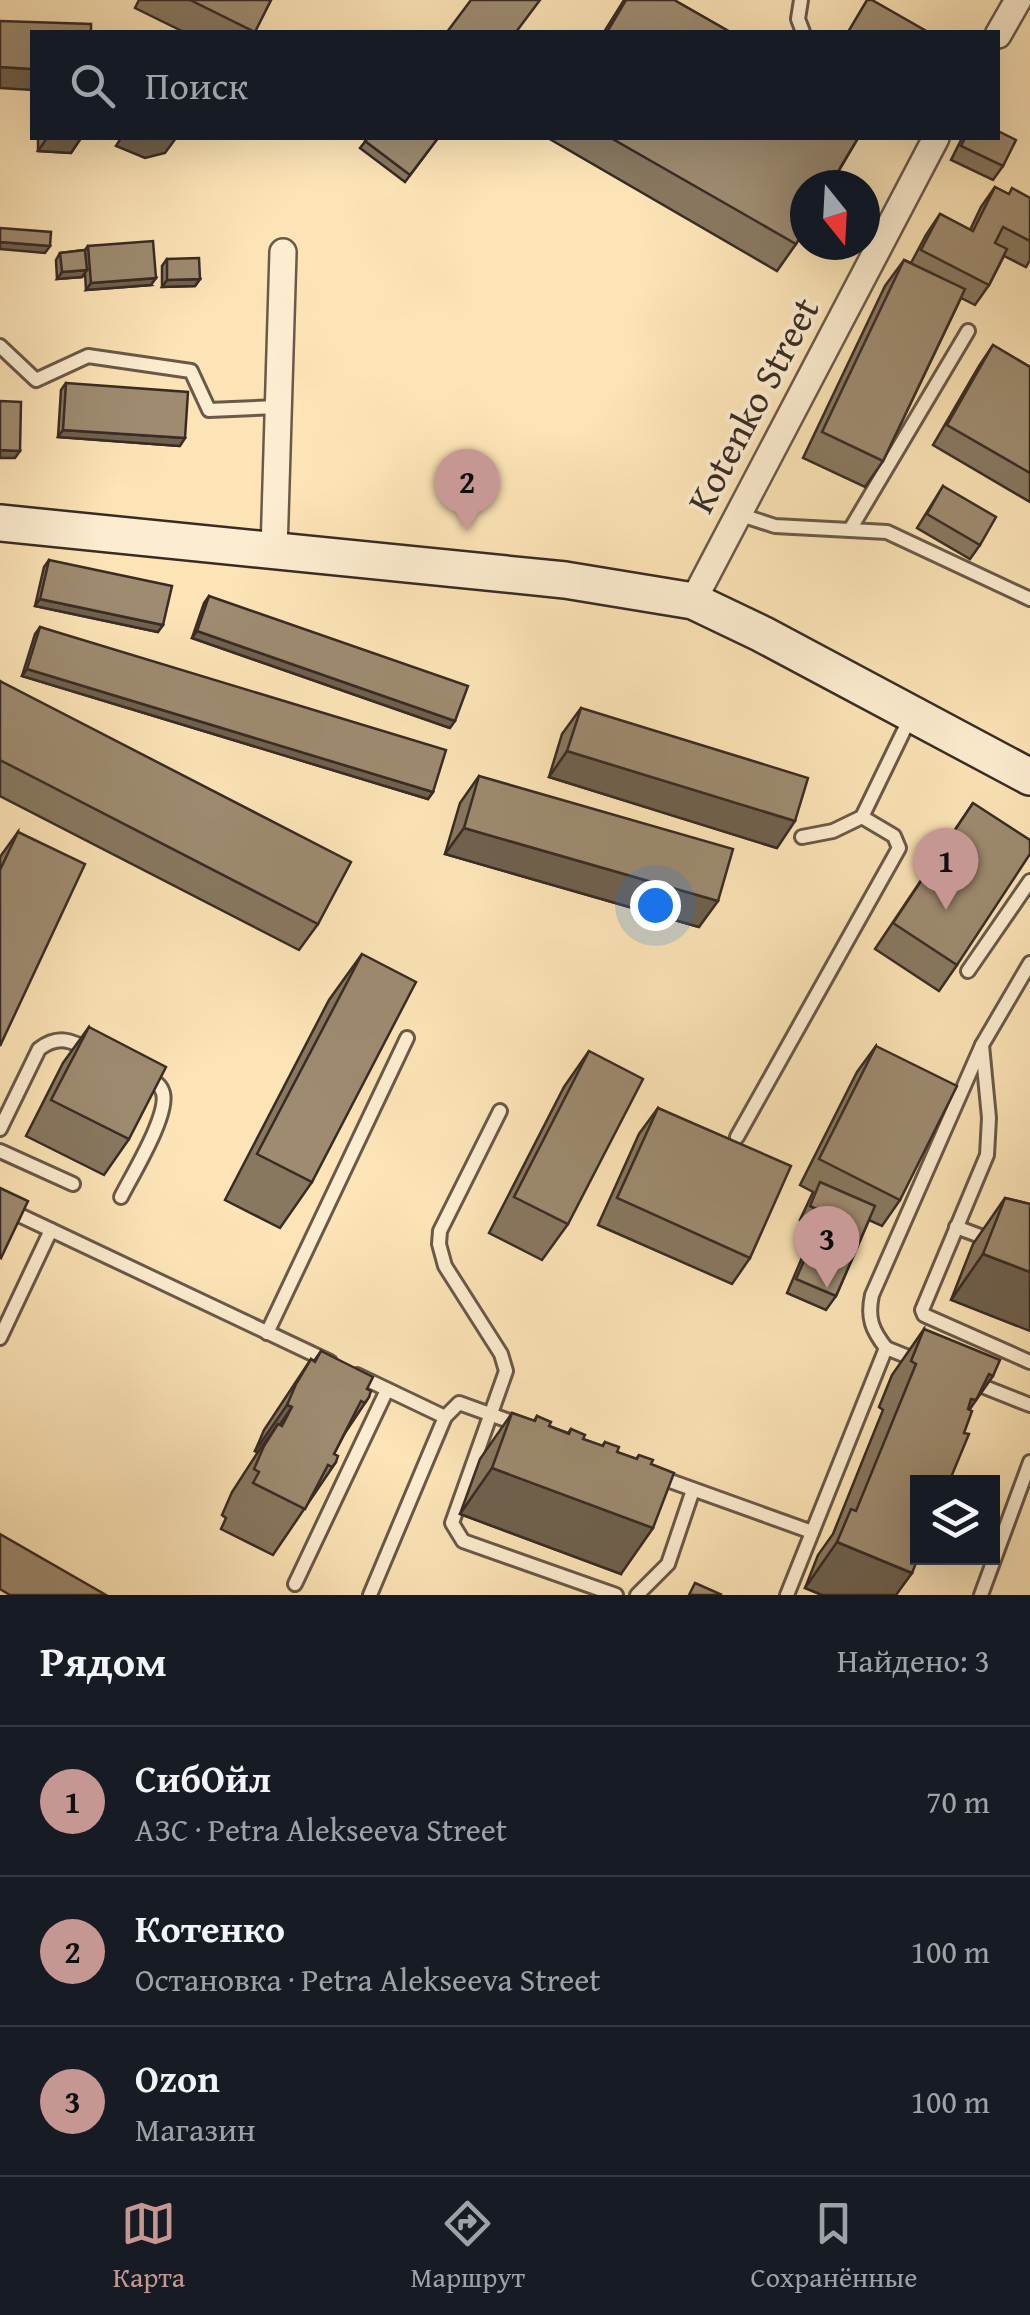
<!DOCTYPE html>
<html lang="ru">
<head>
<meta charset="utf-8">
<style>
  :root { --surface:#171b24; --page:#242831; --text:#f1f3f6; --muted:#9ea1a6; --line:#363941; --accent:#c59692 }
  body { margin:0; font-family:"Gentium Book Plus",serif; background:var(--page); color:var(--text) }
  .controls { position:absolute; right:30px; bottom:30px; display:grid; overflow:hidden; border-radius:0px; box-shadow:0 10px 40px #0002 }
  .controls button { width:90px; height:90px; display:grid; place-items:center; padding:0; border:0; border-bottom:2px solid var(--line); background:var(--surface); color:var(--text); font:50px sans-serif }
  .compass { position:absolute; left:790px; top:170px; width:90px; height:90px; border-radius:50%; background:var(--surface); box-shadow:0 10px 40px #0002; rotate:162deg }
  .you { position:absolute; left:655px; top:905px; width:35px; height:35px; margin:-25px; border:8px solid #fff; border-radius:50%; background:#1a73e8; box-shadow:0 0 0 15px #1a73e833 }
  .badge { display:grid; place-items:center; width:65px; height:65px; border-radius:50%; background:var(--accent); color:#111; font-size:32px; font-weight:700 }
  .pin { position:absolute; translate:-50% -82px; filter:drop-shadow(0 2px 5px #0008) }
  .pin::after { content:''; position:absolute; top:52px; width:35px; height:30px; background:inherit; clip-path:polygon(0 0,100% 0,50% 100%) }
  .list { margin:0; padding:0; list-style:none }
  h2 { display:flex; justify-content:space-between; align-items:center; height:130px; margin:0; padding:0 40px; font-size:42px }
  h2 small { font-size:32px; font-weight:400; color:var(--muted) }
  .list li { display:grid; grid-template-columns:65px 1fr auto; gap:30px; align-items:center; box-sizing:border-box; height:150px; padding:0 40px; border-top:2px solid var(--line) }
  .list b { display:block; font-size:38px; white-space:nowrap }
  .list p { margin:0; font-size:32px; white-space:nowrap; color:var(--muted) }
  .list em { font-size:32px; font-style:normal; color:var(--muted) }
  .icon { flex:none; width:55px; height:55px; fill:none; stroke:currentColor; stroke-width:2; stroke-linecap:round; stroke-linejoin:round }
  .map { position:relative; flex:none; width:1030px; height:1595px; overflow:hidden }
  .search { position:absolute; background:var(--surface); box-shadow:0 10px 40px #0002; left:30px; right:30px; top:30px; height:110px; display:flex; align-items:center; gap:25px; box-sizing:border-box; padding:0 35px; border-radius:0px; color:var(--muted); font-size:38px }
  .sheet { height:580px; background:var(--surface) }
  nav { display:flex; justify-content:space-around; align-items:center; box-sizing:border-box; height:140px; border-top:2px solid var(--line); background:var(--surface); font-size:28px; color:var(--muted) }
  nav a { display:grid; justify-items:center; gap:5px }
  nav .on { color:var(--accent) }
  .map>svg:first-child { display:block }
</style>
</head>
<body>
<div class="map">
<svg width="1030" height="1595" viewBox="0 0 1030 1595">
  <rect width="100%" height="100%" fill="#fce4b6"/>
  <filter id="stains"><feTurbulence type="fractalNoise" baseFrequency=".002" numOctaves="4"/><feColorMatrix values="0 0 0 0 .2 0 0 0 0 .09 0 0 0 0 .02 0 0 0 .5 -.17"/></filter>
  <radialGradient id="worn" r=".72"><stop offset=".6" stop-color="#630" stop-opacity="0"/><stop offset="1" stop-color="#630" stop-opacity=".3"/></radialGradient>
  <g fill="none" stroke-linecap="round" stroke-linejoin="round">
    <defs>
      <g id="lane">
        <path d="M801 0 798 19 803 32"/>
        <path d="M0 346 36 380 88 356 191 371 209 410 277 407"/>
        <path d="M738 514 775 526 887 532 1030 599"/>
        <path d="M851 528 968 331"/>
        <path d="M802 837 833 831 862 817 911 716"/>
        <path d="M1030 963 982 1045 989 1118 987 1155 922 1310 924 1315 1030 1362"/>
        <path d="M968 971 1030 881"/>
        <path d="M500 1111 440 1231 439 1244 445 1266 501 1354 506 1371 452 1523 463 1541 616 1595"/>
        <path d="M0 1129 39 1049C59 1034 72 1041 92 1051"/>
        <path d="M737 1137 899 848 894 836 862 817"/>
        <path d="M0 1151 73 1184"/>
        <path d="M121 1197C132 1175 169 1115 163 1093 160 1083 153 1081 145 1077"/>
        <path d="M0 1206 51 1230 0 1338"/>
        <path d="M956 1227 991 1240"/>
        <path d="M51 1230 330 1362"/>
        <path d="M267 1333 407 1038"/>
        <path d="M886 1348 921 1362"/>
        <path d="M357 1375 445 1417"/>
        <path d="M972 1382 1030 1405"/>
        <path d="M659 1477 812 1532"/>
        <path d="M295 1584 387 1390"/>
        <path d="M370 1595 445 1417 459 1403 523 1426"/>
        <path d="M637 1595 668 1564 693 1490"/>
        <path d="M787 1595 886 1348C872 1330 867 1318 872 1295L982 1045"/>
        <path d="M981 1595 1030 1462"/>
      </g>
      <g id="street">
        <path d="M998 35 1018 0"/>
        <path d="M274 551 283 252"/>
        <path d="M693 601 936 138"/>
      </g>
      <path id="secondary" d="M0 523 565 580 693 601 762 634 1030 777"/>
    </defs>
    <use href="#lane" stroke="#695949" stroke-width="18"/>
    <use href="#street" stroke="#695949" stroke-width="30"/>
    <use href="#secondary" stroke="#382b25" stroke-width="40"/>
    <use href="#lane" stroke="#fdedd0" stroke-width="12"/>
    <use href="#street" stroke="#fdedd0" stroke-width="25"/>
    <use href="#secondary" stroke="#fdedd0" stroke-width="35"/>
  </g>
  <g fill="#887860" stroke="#382b25" stroke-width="2.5">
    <path d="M139 0H271L254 32H184L135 8Z"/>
    <path d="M624 0H674L730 32H604Z"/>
    <path d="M38 138H81L71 153 38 151Z"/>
    <path d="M368 138H438L405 182 360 148Z"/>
    <path d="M548 138H858L796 244 777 271Z"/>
    <path d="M962 138H998L1003 166 993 180 951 160Z"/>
    <path d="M995 187 1008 194 1030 198V260L1026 267 1004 256 989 285 975 305 961 298 883 461 865 487 803 458 885 286 904 260 911 263 926 235 940 214 970 230 981 207Z"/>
    <path d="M88 246 151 285 86 290 85 273 82 277 57 279 56 260 60 253 85 250Z"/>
    <path d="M167 259 200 279 195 286 162 287V266Z"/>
    <path d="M993 345 1030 367V502L933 445 979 366Z"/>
    <path d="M66 383 180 446 58 437 61 390Z"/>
    <path d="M943 486 980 545 970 559 917 528Z"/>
    <path d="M49 560 158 632 35 606 44 567Z"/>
    <path d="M209 596 450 728 192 638 204 603Z"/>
    <path d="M40 627 433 792 428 799 22 676 35 634Z"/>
    <path d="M0 681 318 924 299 950 0 796Z"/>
    <path d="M581 708 777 848 549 777 562 734Z"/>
    <path d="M479 776 699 927 445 854 460 803Z"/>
    <path d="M973 803 957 965 939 991 875 949Z"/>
    <path d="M18 832 0 1046V857Z"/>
    <path d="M362 954 312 1182 280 1228 225 1200 329 1000Z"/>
    <path d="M89 1027 129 1139 104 1175 26 1136 63 1063Z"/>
    <path d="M876 1046 900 1200 882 1226 869 1220 836 1296 826 1310 787 1293 815 1227 800 1220 813 1192 800 1185 857 1072Z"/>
    <path d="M589 1051 568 1224 542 1260 489 1233 564 1087Z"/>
    <path d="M658 1108 750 1258 732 1284 598 1225 639 1134Z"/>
    <path d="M1005 1198 1030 1204 951 1300 973 1244Z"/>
    <path d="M924 1329 918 1482 896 1595H822L805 1588 818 1555 833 1534 883 1410 879 1407 892 1375Z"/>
    <path d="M321 1351 367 1389 369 1397 345 1433 334 1454 336 1462 273 1555 221 1529 226 1518 222 1515 232 1492 258 1452 255 1451 264 1430 311 1359 314 1361Z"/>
    <path d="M512 1413 534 1421 537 1416 549 1426 568 1433 571 1429 583 1439 602 1446 605 1442 617 1452 636 1459 639 1455 621 1574 460 1514 480 1459Z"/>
  </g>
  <g fill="#6f614e" stroke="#382b25" stroke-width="2.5">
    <path d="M0 67 32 69V90L0 88Z"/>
    <path d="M47 138H81L71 153 38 151Z"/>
    <path d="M121 138H176L165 153 145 158 116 146Z"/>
    <path d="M0 242 50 246 45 253 0 249Z"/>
    <path d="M87 270 82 277 57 279 62 272Z"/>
    <path d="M156 278 151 285 86 290 91 283Z"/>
    <path d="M200 279 195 286 162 287 167 280Z"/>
    <path d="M63 430 185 438 180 446 58 437Z"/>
    <path d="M0 450 20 451 15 458H0Z"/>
    <path d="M40 599 163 625 158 632 35 606Z"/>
    <path d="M197 631 455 721 450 728 192 638Z"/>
    <path d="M27 669 433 792 428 799 22 676Z"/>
    <path d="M567 751 795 821 777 848 549 777Z"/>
    <path d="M464 828 718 901 699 927 445 854Z"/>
    <path d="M983 1254 1030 1272V1331L951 1300Z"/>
    <path d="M989 1374 993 1376 944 1446 939 1445Z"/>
    <path d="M287 1405 292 1407 263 1449 278 1424 258 1452 255 1451Z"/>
    <path d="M492 1468 653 1528 621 1574 460 1514Z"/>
    <path d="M837 1542 912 1573 896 1595H822L805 1588Z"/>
  </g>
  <g fill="#9e8b70" stroke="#382b25" stroke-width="2.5">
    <path d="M190 0H271L255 32Z"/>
    <path d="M471 0H540L516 32H447Z"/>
    <path d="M626 0H674L730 32H607Z"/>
    <path d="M867 0H872L928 32H848Z"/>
    <path d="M0 21 91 24V32H32V69L0 67Z"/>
    <path d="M998 131 1016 140 1003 166 961 146 965 138H998Z"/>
    <path d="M368 138H438L410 175 365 141Z"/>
    <path d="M611 138H858L830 185H805V228L796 244Z"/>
    <path d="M995 187 1009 194 1012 188 1030 198V241L1003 227 995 243 1007 249 989 285 921 250 940 214 973 231Z"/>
    <path d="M0 228 51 232 50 246 0 242Z"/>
    <path d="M153 241 156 278 91 283 88 246Z"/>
    <path d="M85 250 87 270 62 272 60 253Z"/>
    <path d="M199 258 200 279 167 280V259Z"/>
    <path d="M904 260 965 289 883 461 822 432Z"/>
    <path d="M993 345 1030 367V473L947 425Z"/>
    <path d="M66 383 188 392 185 438 63 430Z"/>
    <path d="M0 401 21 402 20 451 0 450Z"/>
    <path d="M943 486 996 517 980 545 927 514Z"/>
    <path d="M49 560 172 586 163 625 40 599Z"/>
    <path d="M209 596 468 686 455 721 197 631Z"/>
    <path d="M40 627 446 750 433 792 27 669Z"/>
    <path d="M0 681 351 862 318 924 0 760Z"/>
    <path d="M581 708 808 778 795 821 567 751Z"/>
    <path d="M479 776 733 849 718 901 464 828Z"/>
    <path d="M973 803 1030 840V854L957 965 893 923Z"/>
    <path d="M18 832 85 864 0 1046V870Z"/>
    <path d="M362 954 416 982 312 1182 257 1154Z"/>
    <path d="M89 1027 166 1067 129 1139 51 1100Z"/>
    <path d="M876 1046 957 1086 900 1200 819 1159Z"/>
    <path d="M589 1051 643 1079 568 1224 514 1197Z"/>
    <path d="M658 1108 791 1166 750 1258 617 1198Z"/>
    <path d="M820 1182 875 1206 836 1296 796 1279 825 1213 810 1206Z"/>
    <path d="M0 1188 28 1201 1 1258 0 1257Z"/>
    <path d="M1005 1198 1030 1204V1272L983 1254Z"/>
    <path d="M924 1329 1000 1360 993 1376 989 1374 976 1400 971 1399 968 1409 972 1411 964 1433 969 1434 949 1482H918V1545L914 1554 918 1555V1558L912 1573 837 1542 851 1509 856 1511 916 1364 911 1361Z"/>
    <path d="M321 1351 373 1377 367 1389 371 1391 369 1397 365 1403 361 1401 334 1454 338 1456 336 1462 332 1467 328 1465 305 1509 253 1483 259 1472 254 1469 264 1446 278 1424 282 1426 292 1407 287 1405 296 1384 311 1359 315 1362Z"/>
    <path d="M512 1413 535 1421 537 1416 551 1422 549 1426 569 1434 571 1429 585 1435 583 1439 603 1446 605 1442 619 1447 617 1452 637 1459 639 1455 653 1460 651 1464 674 1473 653 1528 492 1468Z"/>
    <path d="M0 1534 106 1595H10L0 1589Z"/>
    <path d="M695 1583 722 1595H689Z"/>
  </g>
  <g text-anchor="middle" stroke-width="8" stroke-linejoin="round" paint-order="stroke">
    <g font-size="38" fill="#382b25" stroke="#fdedd0">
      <text transform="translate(753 405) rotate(-62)" y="13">Kotenko Street</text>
    </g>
  </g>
  <rect width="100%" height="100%" filter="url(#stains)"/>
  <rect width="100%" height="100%" fill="url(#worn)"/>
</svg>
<div class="controls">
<button><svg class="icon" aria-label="layers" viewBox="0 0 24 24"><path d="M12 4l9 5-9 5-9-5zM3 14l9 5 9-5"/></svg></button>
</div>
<svg class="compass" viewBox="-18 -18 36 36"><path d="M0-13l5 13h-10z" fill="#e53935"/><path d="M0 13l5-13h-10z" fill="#9ea1a6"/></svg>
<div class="you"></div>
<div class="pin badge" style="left:946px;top:910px">1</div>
<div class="pin badge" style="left:467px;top:531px">2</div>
<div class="pin badge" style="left:827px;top:1288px">3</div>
<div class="search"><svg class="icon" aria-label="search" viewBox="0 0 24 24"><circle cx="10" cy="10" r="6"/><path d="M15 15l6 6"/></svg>Поиск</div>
</div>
<section class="sheet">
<h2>Рядом<small>Найдено: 3</small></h2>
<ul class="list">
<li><span class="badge">1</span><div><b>СибОйл</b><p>АЗС · Petra Alekseeva Street</p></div><em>70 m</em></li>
<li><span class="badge">2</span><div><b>Котенко</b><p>Остановка · Petra Alekseeva Street</p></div><em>100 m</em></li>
<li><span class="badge">3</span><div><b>Ozon</b><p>Магазин</p></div><em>100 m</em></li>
</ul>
</section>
<nav>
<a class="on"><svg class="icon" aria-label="map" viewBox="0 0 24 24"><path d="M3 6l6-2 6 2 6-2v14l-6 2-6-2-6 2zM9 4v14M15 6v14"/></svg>Карта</a>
<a><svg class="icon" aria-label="directions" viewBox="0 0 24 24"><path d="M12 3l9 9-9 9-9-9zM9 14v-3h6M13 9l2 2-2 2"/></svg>Маршрут</a>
<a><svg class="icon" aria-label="saved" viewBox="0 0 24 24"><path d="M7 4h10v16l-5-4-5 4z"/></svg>Сохранённые</a>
</nav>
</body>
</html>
